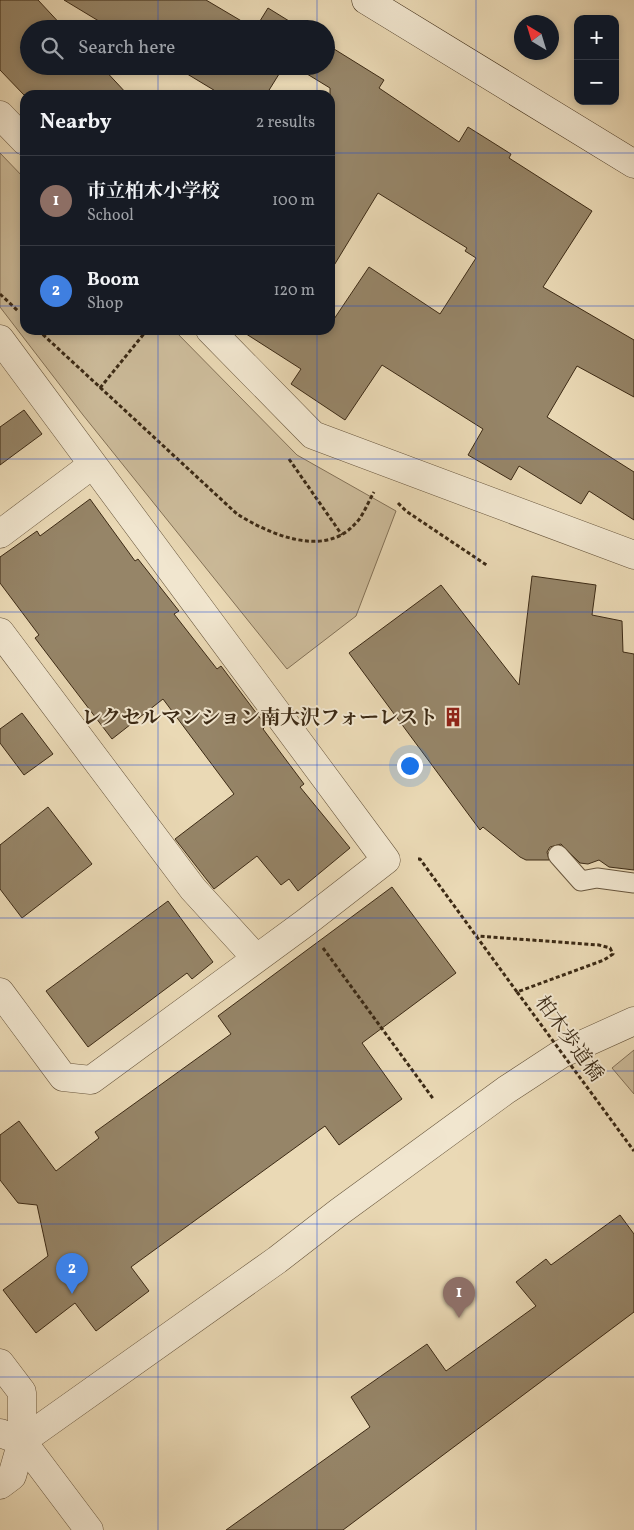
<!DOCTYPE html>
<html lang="en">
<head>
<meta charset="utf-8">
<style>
  :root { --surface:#171b24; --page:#242831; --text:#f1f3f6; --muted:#9ea1a6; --line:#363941; --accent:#8c9099 }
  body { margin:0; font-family:Vollkorn,"Noto Serif JP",serif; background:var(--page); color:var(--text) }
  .controls { position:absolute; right:15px; top:15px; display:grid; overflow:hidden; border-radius:10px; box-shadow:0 2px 8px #0003 }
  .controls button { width:45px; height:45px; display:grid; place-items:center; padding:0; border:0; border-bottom:1px solid var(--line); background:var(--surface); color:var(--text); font:25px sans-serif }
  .compass { position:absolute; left:514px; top:15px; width:45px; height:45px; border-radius:50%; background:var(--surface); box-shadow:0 2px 8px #0003; rotate:322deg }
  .you { position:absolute; left:409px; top:765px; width:18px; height:18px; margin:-12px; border:4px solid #fff; border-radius:50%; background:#1a73e8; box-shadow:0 0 0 8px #1a73e833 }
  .badge { display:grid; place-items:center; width:32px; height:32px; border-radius:50%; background:var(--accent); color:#fff; font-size:16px; font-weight:700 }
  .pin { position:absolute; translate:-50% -41px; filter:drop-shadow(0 1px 2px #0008) }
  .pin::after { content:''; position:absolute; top:26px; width:18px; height:15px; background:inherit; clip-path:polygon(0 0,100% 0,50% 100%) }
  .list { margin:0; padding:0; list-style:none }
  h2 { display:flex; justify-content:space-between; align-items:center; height:65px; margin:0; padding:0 20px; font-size:21px }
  h2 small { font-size:16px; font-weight:400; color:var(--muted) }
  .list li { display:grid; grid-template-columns:32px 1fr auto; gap:15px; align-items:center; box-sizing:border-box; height:90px; padding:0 20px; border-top:1px solid var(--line) }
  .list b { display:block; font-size:19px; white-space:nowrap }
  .list p { margin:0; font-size:16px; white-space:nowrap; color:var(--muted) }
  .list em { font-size:16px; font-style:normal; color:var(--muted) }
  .icon { flex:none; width:28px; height:28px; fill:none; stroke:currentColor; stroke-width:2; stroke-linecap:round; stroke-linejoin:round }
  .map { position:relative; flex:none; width:634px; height:1530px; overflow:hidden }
  .search { position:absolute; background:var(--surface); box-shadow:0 2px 8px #0003; left:20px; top:20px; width:315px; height:55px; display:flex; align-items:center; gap:12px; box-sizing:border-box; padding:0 18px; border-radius:28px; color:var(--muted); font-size:19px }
  .panel { position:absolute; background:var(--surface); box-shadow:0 2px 8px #0003; left:20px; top:90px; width:315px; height:245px; border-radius:15px }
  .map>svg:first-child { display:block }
</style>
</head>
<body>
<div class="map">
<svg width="634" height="1530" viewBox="0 0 634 1530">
  <rect width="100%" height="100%" fill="#ead9b5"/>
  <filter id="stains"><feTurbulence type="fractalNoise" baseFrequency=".004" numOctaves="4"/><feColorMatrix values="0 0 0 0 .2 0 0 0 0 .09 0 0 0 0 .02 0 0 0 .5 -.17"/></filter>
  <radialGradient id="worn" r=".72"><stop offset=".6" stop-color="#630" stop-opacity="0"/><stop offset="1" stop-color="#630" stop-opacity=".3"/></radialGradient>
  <g fill="#ccbb9a" stroke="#847258">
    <path d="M0 153 25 179V330H174L297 455 396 511 356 616 287 669 83 415 0 307Z"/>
    <path d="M634 1050V1094L612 1068Z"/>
  </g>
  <g fill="#968568" stroke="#3c2a15">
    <path d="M0 0H38L65 29H29V66H101L128 95H24L0 70Z"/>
    <path d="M64 0H206L255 29H112Z"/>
    <path d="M268 8 302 29H255Z"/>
    <path d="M326 44 384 80 379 88 459 142 468 127 511 154 509 158 592 211 543 287 634 340V397L577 366 547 417 634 472V520L589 491 581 504 519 466 511 480 468 455 483 429 382 365 345 420 291 384 301 369 240 330H330V325L369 267 440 314 476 258 465 251 467 248 378 193 330 272V88L294 66H326Z"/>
    <path d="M174 66H284L266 95H222Z"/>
    <path d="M24 410 42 434 0 465V427Z"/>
    <path d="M90 499 135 561 138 559 179 611 174 614 217 669 221 666 266 726 263 729 304 784 300 787 350 848 298 891 289 879 281 885 257 856 214 889 175 839 234 794 163 699 112 739 35 638 39 635 0 583V557L37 531 40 536Z"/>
    <path d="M532 576 596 585 592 615 622 621 623 652 634 654V870L609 867 599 860 588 864 580 863 561 844 550 847 547 852 549 860H526L520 857 483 827 480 830 349 653 441 585 519 685Z"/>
    <path d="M22 713 53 754 24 775 0 743V729Z"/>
    <path d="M48 807 92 864 22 918 0 889V845Z"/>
    <path d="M392 887 456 973 362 1043 402 1099 339 1145 325 1126 131 1267 149 1291 96 1331 75 1303 36 1333 3 1290 48 1256 37 1205 18 1203 0 1180V1135L19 1121 56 1171 99 1138 95 1132 231 1034 218 1016Z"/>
    <path d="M168 901 213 962 192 979 187 973 88 1047 46 991Z"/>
    <path d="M620 1215 634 1234V1312L343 1530H226L370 1427 351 1397 427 1344 446 1371 536 1306 516 1282 546 1259 551 1265Z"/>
  </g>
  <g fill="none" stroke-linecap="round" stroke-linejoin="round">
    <defs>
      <path id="service" d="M558 855 581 881 597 878 634 883"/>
      <g id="minor">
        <path d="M0 115 25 141"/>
        <path d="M210 330 313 435 634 555"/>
        <path d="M0 339 386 860 305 923 91 1080 63 1077 0 992"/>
        <path d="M0 534 92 465"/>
        <path d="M0 632 193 889 256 958"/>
      </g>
      <g id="tertiary">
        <path d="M0 1363 22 1392V1441L12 1476 0 1485"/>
        <path d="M0 1433 22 1441 89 1530"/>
        <path d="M22 1441 277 1260 339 1212 506 1090 561 1054 634 1021"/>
      </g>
      <path id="secondary" d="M366 0 634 164"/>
    </defs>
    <use href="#service" stroke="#68563d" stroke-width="21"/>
    <use href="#minor" stroke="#68563d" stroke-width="29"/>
    <use href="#tertiary" stroke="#68563d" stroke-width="29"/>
    <use href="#secondary" stroke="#3c2a15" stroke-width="29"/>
    <g stroke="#3c2a15" stroke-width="3" stroke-dasharray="4 2.5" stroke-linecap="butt">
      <path d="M0 294 18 311"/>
      <path d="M38 330 237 514C269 534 323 558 354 525 363 517 368 502 374 492"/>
      <path d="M100 388 147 330"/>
      <path d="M289 459 342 535"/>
      <path d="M398 503 406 511 488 566"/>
      <path d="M418 859H420L517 992 604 960 613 954 610 948 599 945 477 936"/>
      <path d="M323 948 434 1100"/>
    </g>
    <use href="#service" stroke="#f1e6cf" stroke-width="19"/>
    <use href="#minor" stroke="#f1e6cf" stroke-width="28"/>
    <use href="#tertiary" stroke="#f1e6cf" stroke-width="28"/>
    <use href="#secondary" stroke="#f1e6cf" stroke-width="28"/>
    <path stroke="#3c2a15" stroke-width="3" stroke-dasharray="4 2.5" stroke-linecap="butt" d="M517 992 634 1151"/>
  </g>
  <path fill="none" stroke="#1d4ed8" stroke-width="1" stroke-opacity="0.55" d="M158 0V29M317 0V29M476 0V1530M158 66V95M317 66V95M0 153H25M330 153H634M0 306H25M330 306H634M158 330V1530M317 330V1530M0 459H634M0 612H634M0 765H634M0 918H634M0 1071H634M0 1224H634M0 1377H634"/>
  <defs>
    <symbol id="building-bare" viewBox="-9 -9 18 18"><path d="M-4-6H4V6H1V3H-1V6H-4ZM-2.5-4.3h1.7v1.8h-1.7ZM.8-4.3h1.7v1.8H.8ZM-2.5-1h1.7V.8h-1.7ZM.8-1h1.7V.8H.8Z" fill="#8f2418" stroke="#f1e6cf" stroke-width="2.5" paint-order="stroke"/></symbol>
  </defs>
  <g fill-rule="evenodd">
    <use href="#building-bare" x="439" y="703" width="28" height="28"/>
  </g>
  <g text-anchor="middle" stroke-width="4" stroke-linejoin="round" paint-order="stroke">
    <g font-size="20" font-weight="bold" fill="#3c2a15" stroke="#f1e6cf" text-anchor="end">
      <text x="438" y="724">レクセルマンション南大沢フォーレスト</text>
    </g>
    <g font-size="20" fill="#3c2a15" stroke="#f1e6cf">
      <text transform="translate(570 1038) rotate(54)" y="7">柏木歩道橋</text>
    </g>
  </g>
  <rect width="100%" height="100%" filter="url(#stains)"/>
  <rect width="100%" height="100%" fill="url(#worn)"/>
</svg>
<div class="controls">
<button>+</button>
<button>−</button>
</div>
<svg class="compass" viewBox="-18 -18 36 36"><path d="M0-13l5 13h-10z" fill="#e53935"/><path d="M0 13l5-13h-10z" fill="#9ea1a6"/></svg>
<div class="you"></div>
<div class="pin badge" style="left:459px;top:1318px;background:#8d6e63">1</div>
<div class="pin badge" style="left:72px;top:1294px;background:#3f7fe0">2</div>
<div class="search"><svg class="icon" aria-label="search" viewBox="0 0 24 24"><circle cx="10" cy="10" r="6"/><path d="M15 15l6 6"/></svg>Search here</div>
<section class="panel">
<h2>Nearby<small>2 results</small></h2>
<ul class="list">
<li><span class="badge" style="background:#8d6e63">1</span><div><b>市立柏木小学校</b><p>School</p></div><em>100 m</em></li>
<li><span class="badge" style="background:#3f7fe0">2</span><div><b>Boom</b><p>Shop</p></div><em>120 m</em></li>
</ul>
</section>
</div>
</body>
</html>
